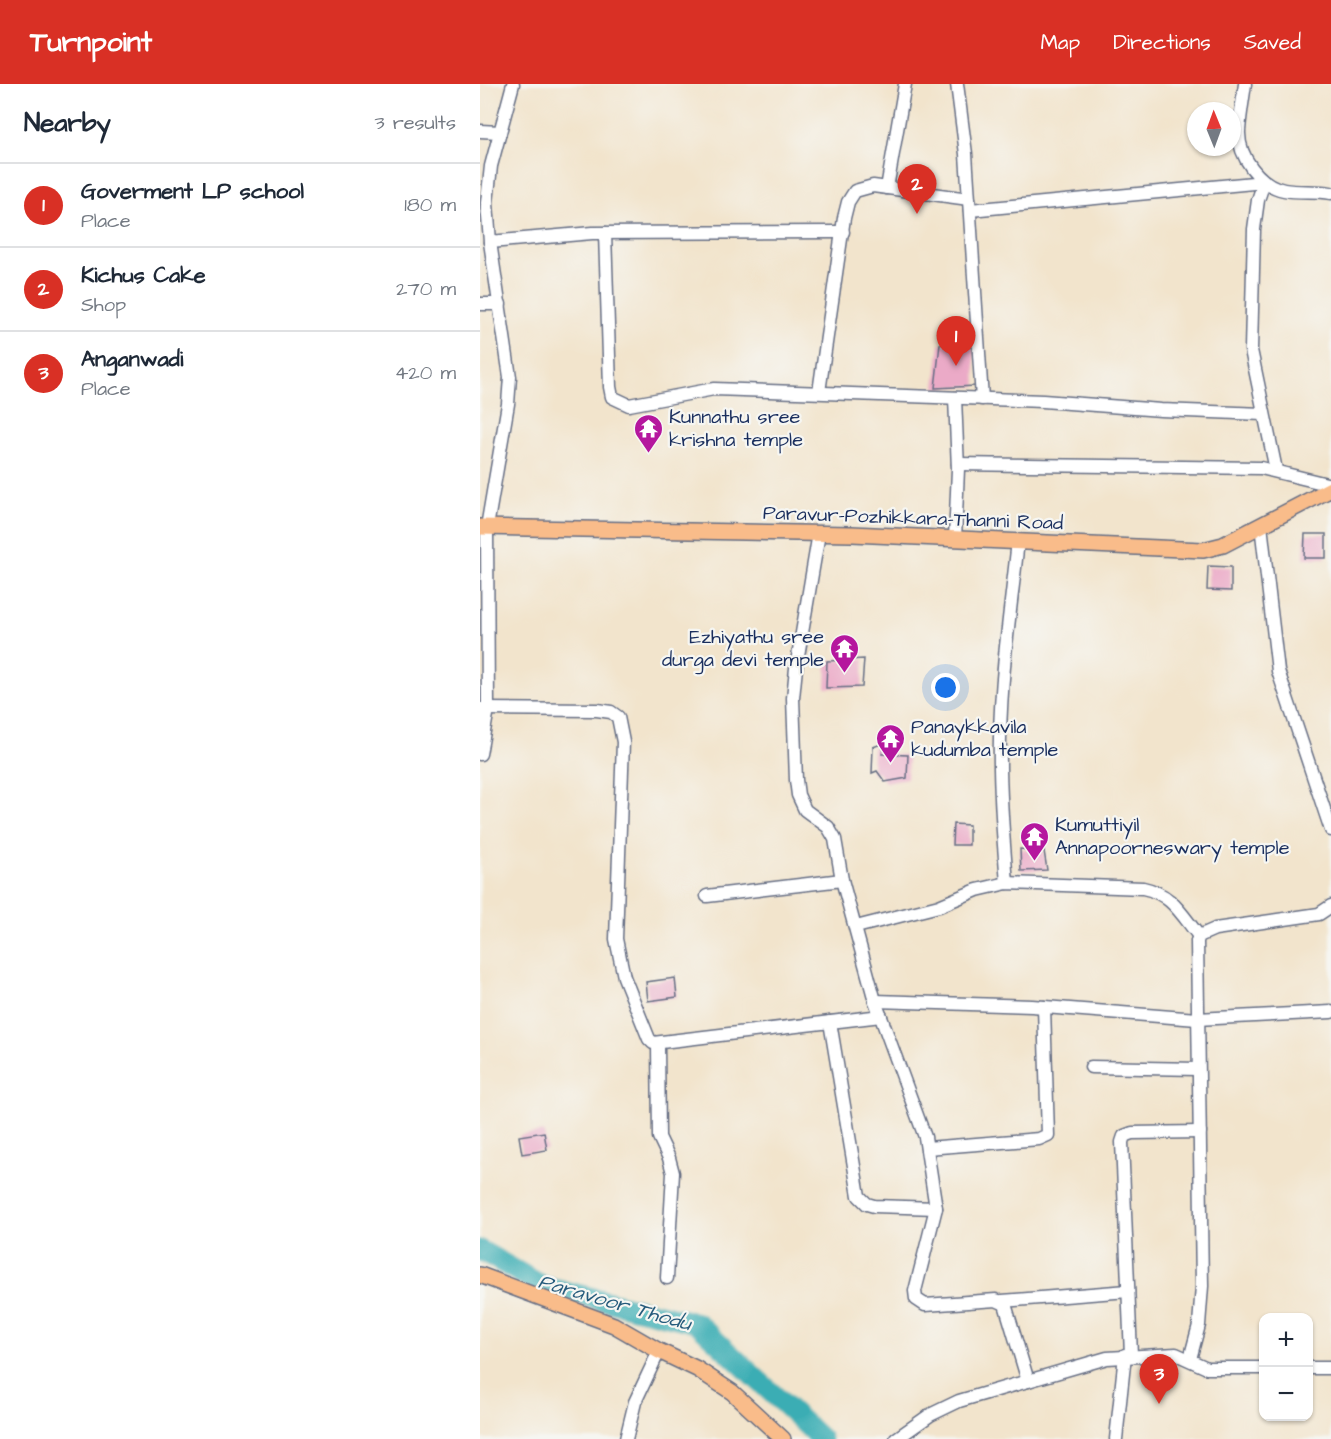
<!DOCTYPE html>
<html lang="en">
<head>
<meta charset="utf-8">
<style>
  :root { --surface:#fff; --page:#f6f6f7; --text:#1f2937; --muted:#747a83; --line:#e0e1e3; --accent:#d93025 }
  body { margin:0; font-family:"Architects Daughter",sans-serif; background:var(--page); color:var(--text) }
  .controls { position:absolute; right:18px; bottom:18px; display:grid; overflow:hidden; border-radius:12px; box-shadow:0 2px 4px #0004 }
  .controls button { width:54px; height:54px; display:grid; place-items:center; padding:0; border:0; border-bottom:2px solid var(--line); background:var(--surface); color:var(--text); font:30px sans-serif }
  .compass { position:absolute; left:707px; top:18px; width:54px; height:54px; border-radius:50%; background:var(--surface); box-shadow:0 2px 4px #0004; rotate:359deg }
  .you { position:absolute; left:466px; top:604px; width:21px; height:21px; margin:-15px; border:4px solid #fff; border-radius:50%; background:#1a73e8; box-shadow:0 0 0 9px #1a73e833 }
  .badge { display:grid; place-items:center; width:39px; height:39px; border-radius:50%; background:var(--accent); color:#fff; font-size:20px; font-weight:700 }
  .pin { position:absolute; translate:-50% -50px; filter:drop-shadow(0 2px 3px #0008) }
  .pin::after { content:''; position:absolute; top:32px; width:21px; height:18px; background:inherit; clip-path:polygon(0 0,100% 0,50% 100%) }
  .list { margin:0; padding:0; list-style:none }
  h2 { display:flex; justify-content:space-between; align-items:center; height:78px; margin:0; padding:0 24px; font-size:26px }
  h2 small { font-size:20px; font-weight:400; color:var(--muted) }
  .list li { display:grid; grid-template-columns:39px 1fr auto; gap:18px; align-items:center; box-sizing:border-box; height:84px; padding:0 24px; border-top:2px solid var(--line) }
  .list b { display:block; font-size:22px; white-space:nowrap }
  .list p { margin:0; font-size:20px; white-space:nowrap; color:var(--muted) }
  .list em { font-size:20px; font-style:normal; color:var(--muted) }
  .map { position:relative; flex:none; width:851px; height:1355px; overflow:hidden }
  header { display:flex; align-items:center; gap:36px; box-sizing:border-box; height:84px; padding:0 30px; background:var(--accent); color:#fff }
  header strong { font-size:28px }
  nav { display:flex; gap:33px; margin-inline-start:auto; font-size:21px }
  main { display:flex }
  aside { flex:1; background:var(--surface) }
  .map>svg:first-child { display:block }
</style>
</head>
<body>
<header>
<strong>Turnpoint</strong>
<nav><a>Map</a><a>Directions</a><a>Saved</a></nav>
</header>
<main>
<aside>
<h2>Nearby<small>3 results</small></h2>
<ul class="list">
<li><span class="badge">1</span><div><b>Goverment LP school</b><p>Place</p></div><em>180 m</em></li>
<li><span class="badge">2</span><div><b>Kichus Cake</b><p>Shop</p></div><em>270 m</em></li>
<li><span class="badge">3</span><div><b>Anganwadi</b><p>Place</p></div><em>420 m</em></li>
</ul>
</aside>
<div class="map">
<svg width="851" height="1355" viewBox="0 0 851 1355">
  <rect width="100%" height="100%" fill="#f6f6f2"/>
  <filter id="ink" filterUnits="userSpaceOnUse"><feTurbulence type="fractalNoise" baseFrequency=".0167" numOctaves="2"/><feDisplacementMap in="SourceGraphic" scale="12" xChannelSelector="R" yChannelSelector="G"/><feConvolveMatrix kernelMatrix="1 2 1 2 8 2 1 2 1" color-interpolation-filters="sRGB"/></filter>
  <filter id="wash" filterUnits="userSpaceOnUse"><feTurbulence type="fractalNoise" baseFrequency=".008" numOctaves="4" result="noise"/><feDisplacementMap in="SourceGraphic" scale="24" xChannelSelector="R" yChannelSelector="G"/><feGaussianBlur stdDeviation="1.35" result="paint"/><feColorMatrix in="noise" values="0 0 0 0 0 0 0 0 0 0 0 0 0 0 0 0 0 1.4 0 .05"/><feComposite in="paint" operator="in"/></filter>
  <g filter="url(#wash)">
    <rect width="100%" height="100%" fill="#f2e4cc"/>
    <g fill="none" stroke-linecap="round" stroke-linejoin="round">
      <path stroke="#3badb4" stroke-width="21" d="M0 1166 63 1202 217 1239 341 1355"/>
    </g>
    <g id="blocks">
      <g fill="#ebaac7">
        <path d="M460 260 494 261 496 302 455 304Z"/>
        <path d="M825 450H846V474H824Z"/>
        <path d="M728 482 751 483V507L727 506Z"/>
        <path d="M384 575 382 603 346 604 347 577Z"/>
        <path d="M404 659 402 670 428 671 427 694 405 698 397 687 392 689 393 663Z"/>
        <path d="M473 740 489 741V761H472Z"/>
        <path d="M540 765 564 767 567 786 541 787Z"/>
        <path d="M195 894 197 913 168 917 166 898Z"/>
        <path d="M64 1048 67 1066 42 1070 39 1052Z"/>
      </g>
    </g>
  </g>
  <g filter="url(#ink)">
    <use href="#blocks" fill-opacity="0" stroke="#666e84" stroke-width="1.5"/>
    <g fill="none" stroke-linecap="round" stroke-linejoin="round">
      <defs>
        <g id="minor">
          <path d="M477 0 486 70 502 315"/>
          <path d="M765 0C763 15 760 31 759 47 758 72 779 101 804 106 819 109 836 106 851 109"/>
          <path d="M0 47 20 48"/>
          <path d="M407 104 425 0"/>
          <path d="M490 126 784 98 778 116 774 145 771 266 796 386"/>
          <path d="M125 149 130 303 132 313 149 321 234 305 563 317 681 326 783 330"/>
          <path d="M10 158 112 149 363 148"/>
          <path d="M0 220H20"/>
          <path d="M339 308 364 134 368 118 375 107 393 102 489 115"/>
          <path d="M478 380 781 384 851 401"/>
          <path d="M781 441 798 587 851 746"/>
          <path d="M339 449 316 584 313 614 316 696 318 711 325 726 348 743 355 755 362 796 395 917 445 1053 456 1124 435 1207 436 1215 445 1221 516 1216 525 1220 548 1297"/>
          <path d="M475 455 478 385 475 314"/>
          <path d="M0 625 117 626 131 628 138 633 143 658 136 855 144 893 169 955 173 959 401 932"/>
          <path d="M0 670 8 625 7 443 28 320 30 293 10 158 7 119 11 82 33 0"/>
          <path d="M527 799C523 750 519 702 520 653 521 588 531 522 538 457"/>
          <path d="M227 812 362 796"/>
          <path d="M376 843 459 822 497 806 527 799 663 804C692 810 701 830 719 852"/>
          <path d="M395 917 552 922 717 935 851 928"/>
          <path d="M350 938 379 1112 387 1120 394 1122 456 1124"/>
          <path d="M178 960 179 1053 189 1074 193 1089 187 1194"/>
          <path d="M611 983 718 985"/>
          <path d="M447 1064 559 1055 568 1051 564 923"/>
          <path d="M522 1217 648 1207"/>
          <path d="M651 1271 642 1058 644 1052 652 1049 720 1048"/>
          <path d="M710 1275 719 1241 722 1202 717 857 719 852 735 845 839 830 851 822"/>
          <path d="M828 1284H851"/>
          <path d="M146 1355 155 1318 179 1267"/>
          <path d="M416 1355 450 1331 479 1317 627 1274 696 1270 727 1284H784"/>
          <path d="M636 1355 645 1271"/>
        </g>
        <g id="major">
          <path d="M0 443 372 450 723 466 743 461 851 405"/>
          <path d="M0 1191 134 1241 179 1267 217 1285 252 1308 303 1355"/>
        </g>
      </defs>
      <use href="#minor" stroke="#666e84" stroke-width="15"/>
      <use href="#major" stroke="#666e84" stroke-width="18"/>
      <use href="#minor" stroke="#fff" stroke-width="12"/>
      <use href="#major" stroke="#f9bc8a" stroke-width="15"/>
    </g>
  </g>
  <defs>
    <symbol id="temple-pin" viewBox="-11 -11 22 30"><path d="M0 17L-7.5 6A9.5 9.5 0 1 1 7.5 6Z" fill="#b5179e" stroke="#f6f6f2"/><path d="M0-6L5-2H3V0L6.5 2.5H4V6H1.5V3h-3V6H-4V2.5H-6.5L-3 0V-2H-5Z" fill="#fff"/></symbol>
  </defs>
  <g fill-rule="evenodd">
    <use href="#temple-pin" x="152" y="328" width="33" height="45"/>
    <use href="#temple-pin" x="348" y="548" width="33" height="45"/>
    <use href="#temple-pin" x="394" y="638" width="33" height="45"/>
    <use href="#temple-pin" x="538" y="736" width="33" height="45"/>
  </g>
  <g text-anchor="middle" stroke-width="4.5" stroke-linejoin="round" paint-order="stroke">
    <g font-size="20" fill="#1b2f5e" stroke="#f6f6f2" text-anchor="start">
      <text x="189" y="339">Kunnathu sree<tspan x="189" dy="23">krishna temple</tspan></text>
      <text x="344" y="559" text-anchor="end">Ezhiyathu sree<tspan x="344" dy="23">durga devi temple</tspan></text>
      <text x="431" y="649">Panaykkavila<tspan x="431" dy="23">kudumba temple</tspan></text>
      <text x="575" y="747">Kumuttiyil<tspan x="575" dy="23">Annapoorneswary temple</tspan></text>
    </g>
    <g font-size="20" fill="#1b2f5e" stroke="#f6f6f2">
      <text transform="translate(433 433) rotate(2)" y="7">Paravur-Pozhikkara-Thanni Road</text>
    </g>
    <g font-size="21" font-style="italic" fill="#265b7c" stroke="#f6f6f2">
      <text transform="translate(135 1218) rotate(16)" y="7">Paravoor Thodu</text>
    </g>
  </g>
</svg>
<div class="controls">
<button>+</button>
<button>−</button>
</div>
<svg class="compass" viewBox="-18 -18 36 36"><path d="M0-13l5 13h-10z" fill="#e53935"/><path d="M0 13l5-13h-10z" fill="#747a83"/></svg>
<div class="you"></div>
<div class="pin badge" style="left:476px;top:282px">1</div>
<div class="pin badge" style="left:437px;top:130px">2</div>
<div class="pin badge" style="left:679px;top:1320px">3</div>
</div>
</main>
</body>
</html>
